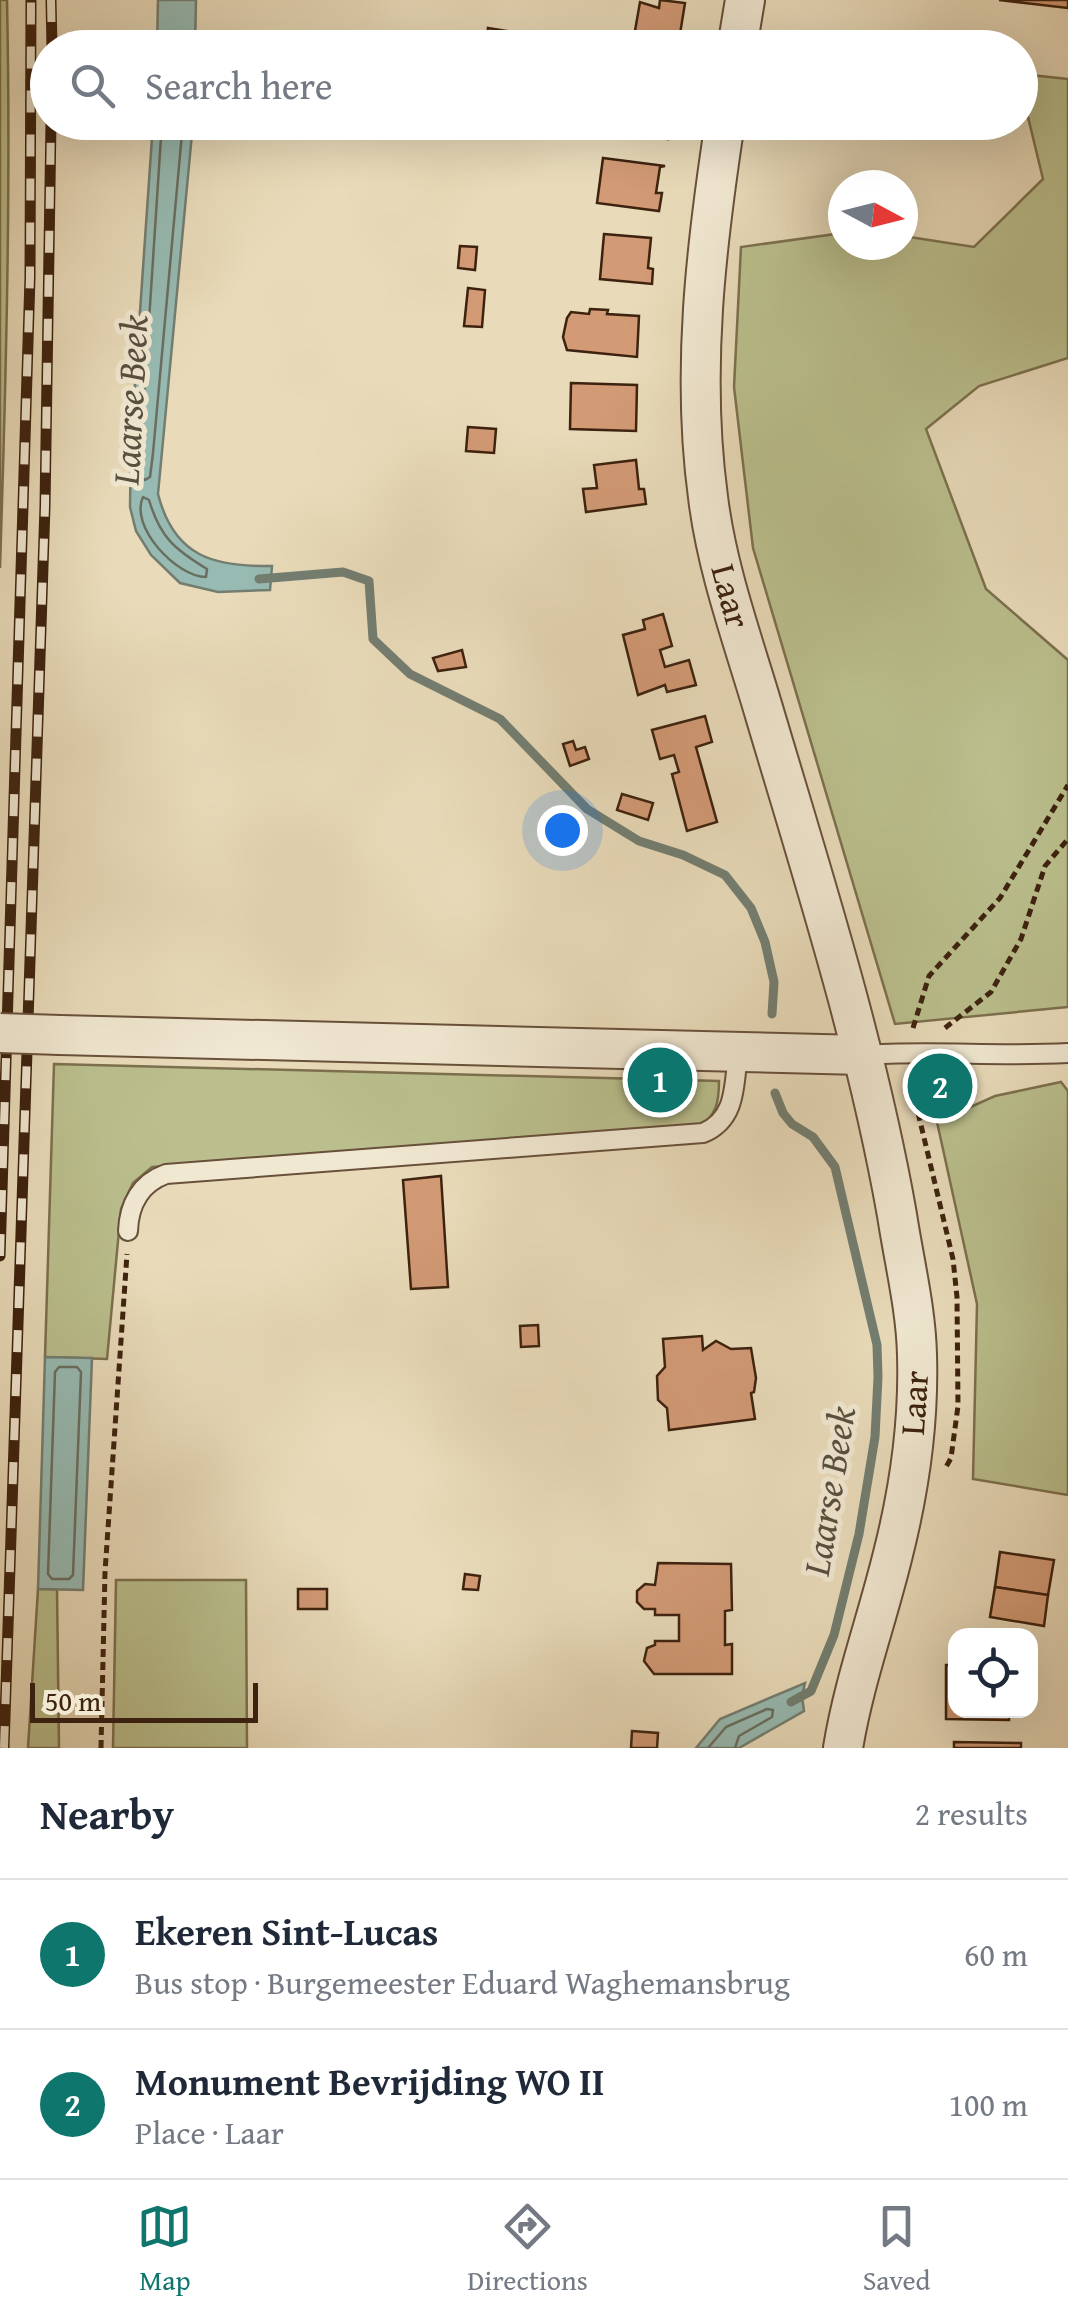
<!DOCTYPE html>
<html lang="en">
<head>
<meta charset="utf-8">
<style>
  :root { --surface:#fff; --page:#f2f2f3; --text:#1f2937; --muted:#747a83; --line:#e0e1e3; --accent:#0f766e }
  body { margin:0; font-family:"Gentium Book Plus",serif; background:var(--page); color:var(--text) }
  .controls { position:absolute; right:30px; bottom:30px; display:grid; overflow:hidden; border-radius:20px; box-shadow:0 10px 40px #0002 }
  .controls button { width:90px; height:90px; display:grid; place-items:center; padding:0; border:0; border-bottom:2px solid var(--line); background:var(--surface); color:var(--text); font:50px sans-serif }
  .compass { position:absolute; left:828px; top:170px; width:90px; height:90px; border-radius:50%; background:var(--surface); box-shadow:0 10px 40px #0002; rotate:97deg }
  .scale { position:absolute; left:30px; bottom:25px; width:228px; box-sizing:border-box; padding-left:10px; border:5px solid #3d220f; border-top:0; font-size:28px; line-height:35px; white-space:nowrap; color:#3d220f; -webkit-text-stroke:8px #f1e8d2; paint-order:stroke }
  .you { position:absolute; left:562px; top:830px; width:35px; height:35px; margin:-25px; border:8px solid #fff; border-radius:50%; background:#1a73e8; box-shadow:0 0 0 15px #1a73e833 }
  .badge { display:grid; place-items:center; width:65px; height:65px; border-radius:50%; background:var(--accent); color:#fff; font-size:32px; font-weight:700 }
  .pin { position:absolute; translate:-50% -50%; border:5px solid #fff; box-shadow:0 2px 10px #0006 }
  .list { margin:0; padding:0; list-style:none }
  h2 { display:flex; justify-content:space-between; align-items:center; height:130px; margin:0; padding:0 40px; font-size:42px }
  h2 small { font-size:32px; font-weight:400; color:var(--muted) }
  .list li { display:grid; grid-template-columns:65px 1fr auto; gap:30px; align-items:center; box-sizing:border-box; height:150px; padding:0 40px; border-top:2px solid var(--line) }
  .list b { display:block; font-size:38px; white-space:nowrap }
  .list p { margin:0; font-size:32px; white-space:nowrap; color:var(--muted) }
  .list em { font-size:32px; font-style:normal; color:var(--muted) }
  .icon { flex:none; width:55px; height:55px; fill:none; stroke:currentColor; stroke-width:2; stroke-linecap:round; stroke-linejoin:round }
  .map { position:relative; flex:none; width:1068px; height:1748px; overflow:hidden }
  .search { position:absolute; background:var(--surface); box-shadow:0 10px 40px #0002; left:30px; right:30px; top:30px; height:110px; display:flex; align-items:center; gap:25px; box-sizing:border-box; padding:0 35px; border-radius:55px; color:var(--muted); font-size:38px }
  .sheet { height:430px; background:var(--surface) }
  nav { display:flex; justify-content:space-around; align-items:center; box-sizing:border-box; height:140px; border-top:2px solid var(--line); background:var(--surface); font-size:28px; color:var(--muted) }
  nav a { display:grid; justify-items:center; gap:5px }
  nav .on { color:var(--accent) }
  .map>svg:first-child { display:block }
</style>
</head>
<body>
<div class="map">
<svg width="1068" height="1748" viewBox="0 0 1068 1748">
  <rect width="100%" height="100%" fill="#e9dbba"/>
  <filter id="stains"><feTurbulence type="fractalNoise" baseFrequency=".002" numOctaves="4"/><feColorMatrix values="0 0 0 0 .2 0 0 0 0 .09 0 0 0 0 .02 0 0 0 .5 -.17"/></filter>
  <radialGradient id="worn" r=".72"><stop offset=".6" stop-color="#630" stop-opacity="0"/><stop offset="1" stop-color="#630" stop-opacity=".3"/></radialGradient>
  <g fill="#babf8d" stroke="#7c704e" stroke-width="2.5">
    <path d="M0 0H7C11 189 6 379 0 568Z"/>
    <path d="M1021 74 1068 79V358L979 386 926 429 986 589 1068 660V1007L895 1024 753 548 734 387 741 247 843 233V245H903V236L974 247 1043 179 1021 88Z"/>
    <path d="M54 1064 719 1081C719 1101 717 1117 697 1127L152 1167 133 1183 121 1209 107 1359 45 1357Z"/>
    <path d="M1061 1082 1068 1091V1495L973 1479 977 1304 937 1122 995 1096Z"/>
    <path d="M116 1580H246L247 1748H113Z"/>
    <path d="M38 1589H57L59 1748H28Z"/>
  </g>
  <g fill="#97bbb3" stroke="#737e71" stroke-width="2.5">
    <path d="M158 0H196L195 47H157Z"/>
    <path d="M153 123H193L158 494C174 557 214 567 272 566L270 590 218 592 180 583 151 555 136 531 130 507 131 442Z"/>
    <path d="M45 1357 92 1358 83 1590 38 1589Z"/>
    <path d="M805 1683 802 1696 804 1711 739 1748H696L720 1719Z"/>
  </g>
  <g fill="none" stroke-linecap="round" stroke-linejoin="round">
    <g stroke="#6a6e61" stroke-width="2.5">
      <path d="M162 122 141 443 140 476 145 480 150 477 153 453 183 122"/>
      <path d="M143 497 149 500C160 537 174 549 207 569L206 577C177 577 129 527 143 497Z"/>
      <path d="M59 1367H77L81 1372 73 1575 69 1579H52L48 1574 55 1372Z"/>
      <path d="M708 1748 726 1727 767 1709 773 1710 772 1717 739 1736 735 1748"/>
    </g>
    <g stroke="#737e71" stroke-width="9">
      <path d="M259 579 343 572 369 581 373 639 410 674 500 719 587 809 639 841 683 855 725 875 751 908 765 942 774 982 772 1014"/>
      <path d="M775 1093 783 1113 792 1124 813 1137 835 1167 877 1345 878 1377 875 1437 859 1534 834 1635 811 1691 791 1702"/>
    </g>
  </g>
  <g fill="#d29a75" stroke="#3d220f" stroke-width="2.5">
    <path d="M660 0 685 3 680 34 684 35 682 48H632L640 2 659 8Z"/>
    <path d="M999 0H1068V8Z"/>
    <path d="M488 28 507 31 505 48 486 46Z"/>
    <path d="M584 122H670L668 139 584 126Z"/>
    <path d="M603 158 665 166 660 167 656 193H662L659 211 597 203Z"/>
    <path d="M604 234 651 238 648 268 653 269 652 284 600 279Z"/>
    <path d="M460 246 477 247 475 270 458 268Z"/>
    <path d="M468 288 485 290 482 327 464 326Z"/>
    <path d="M590 309 608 310 607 314 639 316 637 357 567 350 563 337 567 318 571 312 589 314Z"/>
    <path d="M571 383 637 385 636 431 570 429Z"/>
    <path d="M468 427 496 429 494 453 466 451Z"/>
    <path d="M636 460 639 489H644L646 504 586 512 583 489 597 488 594 465Z"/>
    <path d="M663 614 672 646 660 650 665 667 689 660 696 685 667 692 665 685 638 695 623 635 645 629 643 620Z"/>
    <path d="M462 650 466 667 438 671 433 658Z"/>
    <path d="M705 716 712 742 696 747 717 822 687 831 672 774 679 772 674 755 660 759 652 730Z"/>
    <path d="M573 741 576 750 585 747 589 759 570 766 563 744Z"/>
    <path d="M622 794 653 803 648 820 617 810Z"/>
    <path d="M441 1176 448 1287 411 1289 403 1180Z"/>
    <path d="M538 1325 539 1346 521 1347 520 1326Z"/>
    <path d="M702 1336 703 1350 716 1341 731 1349 751 1348 756 1378 754 1392 751 1393 755 1419 669 1430 667 1408 658 1400 657 1376 665 1367 663 1339Z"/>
    <path d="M1000 1552 1054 1560 1048 1595 995 1587Z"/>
    <path d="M658 1563 731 1564 732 1610 725 1611V1645L732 1644V1674H654L644 1661 647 1648 655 1645V1641H679V1615H655V1609H644L637 1602V1591L645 1584 655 1585Z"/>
    <path d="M465 1574 480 1576 478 1590 463 1589Z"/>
    <path d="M995 1587 1048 1595 1044 1626 990 1617Z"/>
    <rect x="298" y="1589" width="29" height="20"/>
    <path d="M946 1665H956V1710H1009V1720L946 1719Z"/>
    <path d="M632 1731 658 1733 657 1748H631Z"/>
    <path d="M954 1742 1021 1743V1748H954Z"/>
  </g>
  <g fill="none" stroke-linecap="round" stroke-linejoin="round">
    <defs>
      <g id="lane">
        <path d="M862 1055C931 1050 999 1057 1068 1053"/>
        <path d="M128 1231C129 1204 141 1183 166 1174L703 1133C737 1119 734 1084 738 1052"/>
      </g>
      <g id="street">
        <path d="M737 48 745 0"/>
        <path d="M725 122C706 246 691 372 708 497 717 571 744 643 765 715 814 880 867 1045 897 1215 904 1261 916 1309 917 1355 919 1421 909 1491 893 1554 877 1620 854 1681 843 1748"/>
        <path d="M60 1035 862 1055"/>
      </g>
    </defs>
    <use href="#lane" stroke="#68503a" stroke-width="22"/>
    <use href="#street" stroke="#68503a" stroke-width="42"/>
    <g stroke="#3d220f" stroke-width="5" stroke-dasharray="8 5" stroke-linecap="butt">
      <path d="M913 1028 929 976 1000 898 1068 785"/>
      <path d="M945 1028 991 992 1021 939 1045 866 1068 839"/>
      <path d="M909 1075 953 1259 957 1297 958 1406 951 1458 946 1467"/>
      <path d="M101 1748 105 1572 127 1254"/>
    </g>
    <use href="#lane" stroke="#f1e8d2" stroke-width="18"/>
    <use href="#street" stroke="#f1e8d2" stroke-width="38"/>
    <defs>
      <g id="rail">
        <path d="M51 0 52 48"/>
        <path d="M0 1256 30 277 31 0"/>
        <path d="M4 1748 45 506 51 122"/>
      </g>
    </defs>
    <use href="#rail" stroke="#3d220f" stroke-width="11"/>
    <use href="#rail" stroke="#f1e8d2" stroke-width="8" stroke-dasharray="22" stroke-linecap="butt"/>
    <defs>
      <path id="street-bridge" d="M0 1033 60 1035"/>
    </defs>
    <use href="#street-bridge" stroke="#68503a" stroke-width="42" stroke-linecap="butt"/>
    <use href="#street-bridge" stroke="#f1e8d2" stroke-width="38"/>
  </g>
  <g text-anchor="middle" stroke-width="10" stroke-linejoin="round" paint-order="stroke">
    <g font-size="35" fill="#3d220f" stroke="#f1e8d2">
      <text transform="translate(731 596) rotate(75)" y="12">Laar</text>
      <text transform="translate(914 1403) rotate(-86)" y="12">Laar</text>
    </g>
    <g font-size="38" font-style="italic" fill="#585040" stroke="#f1e8d2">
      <text transform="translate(130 400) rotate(-87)" y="13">Laarse Beek</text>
      <text transform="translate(829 1491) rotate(-81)" y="13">Laarse Beek</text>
    </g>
  </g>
  <rect width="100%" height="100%" filter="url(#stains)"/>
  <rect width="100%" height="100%" fill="url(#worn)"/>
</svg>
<div class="controls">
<button><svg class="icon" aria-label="locate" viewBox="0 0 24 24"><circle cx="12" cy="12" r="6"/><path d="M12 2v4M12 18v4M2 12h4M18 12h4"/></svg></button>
</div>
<svg class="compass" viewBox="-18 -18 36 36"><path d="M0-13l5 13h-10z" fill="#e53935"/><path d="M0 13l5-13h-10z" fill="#747a83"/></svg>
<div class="scale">50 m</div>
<div class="you"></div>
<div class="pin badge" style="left:660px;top:1080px">1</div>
<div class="pin badge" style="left:940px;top:1086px">2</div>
<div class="search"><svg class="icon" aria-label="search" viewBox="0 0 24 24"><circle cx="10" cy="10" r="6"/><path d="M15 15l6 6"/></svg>Search here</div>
</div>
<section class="sheet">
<h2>Nearby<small>2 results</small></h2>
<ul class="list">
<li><span class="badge">1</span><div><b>Ekeren Sint-Lucas</b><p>Bus stop · Burgemeester Eduard Waghemansbrug</p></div><em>60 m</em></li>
<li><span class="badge">2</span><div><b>Monument Bevrijding WO II</b><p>Place · Laar</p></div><em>100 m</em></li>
</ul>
</section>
<nav>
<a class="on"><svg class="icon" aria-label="map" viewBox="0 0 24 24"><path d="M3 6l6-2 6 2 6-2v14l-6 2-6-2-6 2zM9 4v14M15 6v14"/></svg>Map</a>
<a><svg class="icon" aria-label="directions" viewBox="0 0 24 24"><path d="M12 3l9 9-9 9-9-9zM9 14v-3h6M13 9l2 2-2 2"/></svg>Directions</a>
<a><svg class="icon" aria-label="saved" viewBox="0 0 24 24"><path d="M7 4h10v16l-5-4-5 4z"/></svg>Saved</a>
</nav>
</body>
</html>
